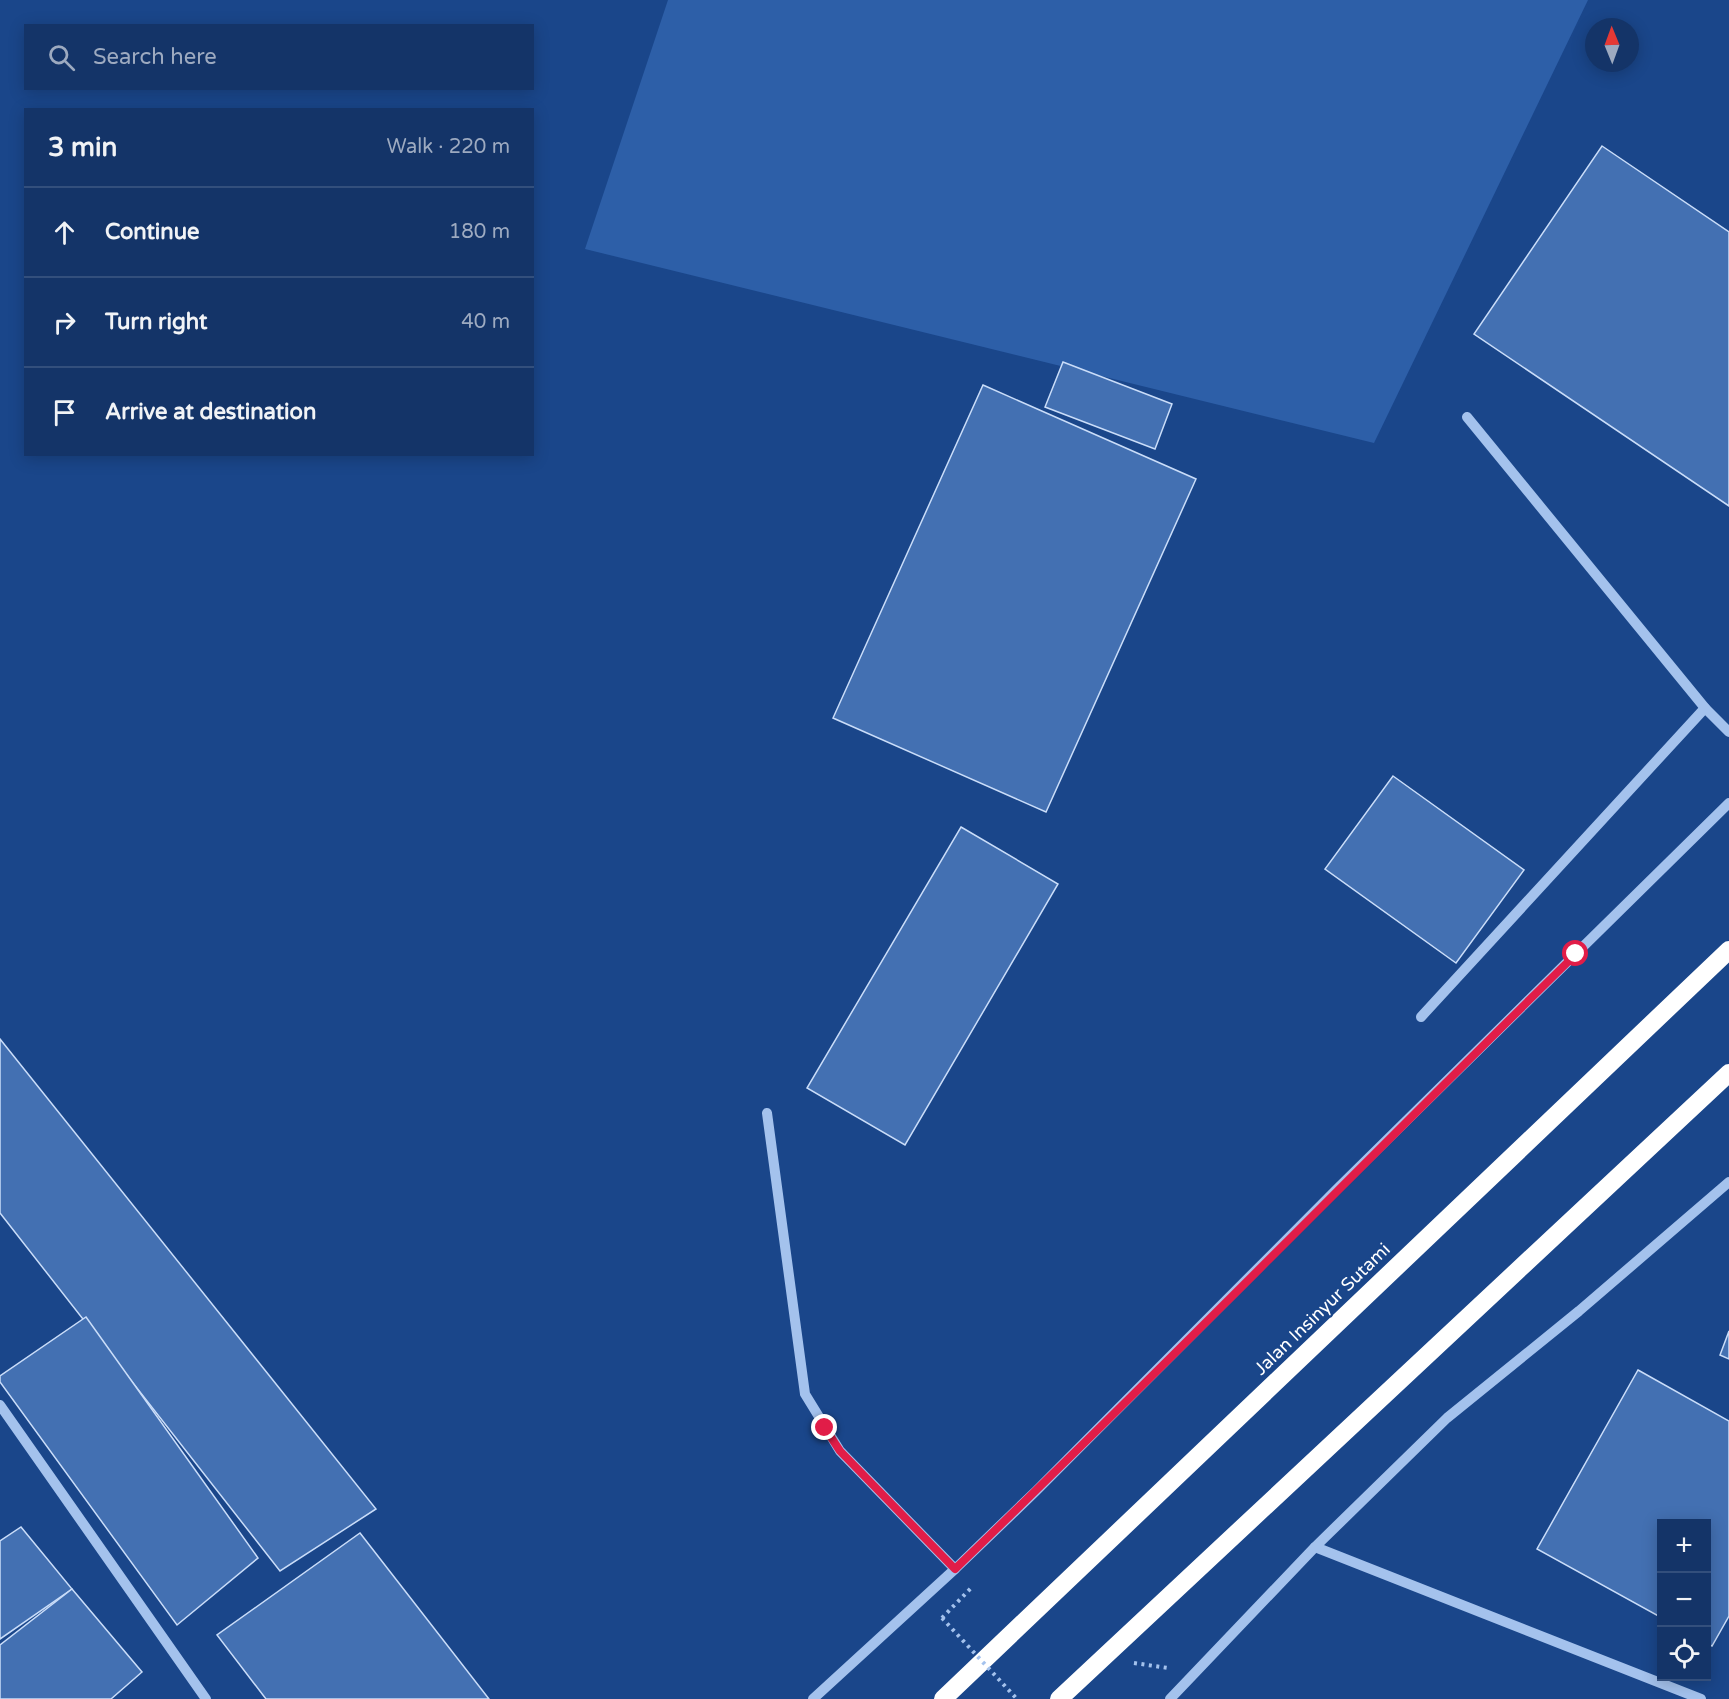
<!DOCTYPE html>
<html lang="en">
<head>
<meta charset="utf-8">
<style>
  :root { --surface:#143468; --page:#213f71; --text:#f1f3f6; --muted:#9daac0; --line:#334f7c }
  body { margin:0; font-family:"Varela Round",sans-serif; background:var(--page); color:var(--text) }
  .controls { position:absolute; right:18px; bottom:18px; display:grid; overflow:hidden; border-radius:0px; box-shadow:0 3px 15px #0003 }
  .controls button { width:54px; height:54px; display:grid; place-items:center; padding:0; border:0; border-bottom:2px solid var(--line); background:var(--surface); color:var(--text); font:30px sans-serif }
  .compass { position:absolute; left:1585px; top:18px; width:54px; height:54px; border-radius:50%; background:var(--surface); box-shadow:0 3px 15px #0003; rotate:359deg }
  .stop { position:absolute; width:18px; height:18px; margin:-14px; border:4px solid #e11d48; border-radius:50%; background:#fff }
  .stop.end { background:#e11d48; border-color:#fff; box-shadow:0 2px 6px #0008 }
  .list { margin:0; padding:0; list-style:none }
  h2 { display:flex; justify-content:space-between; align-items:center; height:78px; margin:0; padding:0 24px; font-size:26px }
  h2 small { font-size:20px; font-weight:400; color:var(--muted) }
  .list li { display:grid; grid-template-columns:39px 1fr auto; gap:18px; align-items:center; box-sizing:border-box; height:90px; padding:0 24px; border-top:2px solid var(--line) }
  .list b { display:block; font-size:22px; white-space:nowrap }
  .list em { font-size:20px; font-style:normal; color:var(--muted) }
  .icon { flex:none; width:33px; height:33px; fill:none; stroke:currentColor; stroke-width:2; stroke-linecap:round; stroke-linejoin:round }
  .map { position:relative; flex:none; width:1729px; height:1699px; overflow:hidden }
  .search { position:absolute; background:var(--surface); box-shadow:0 3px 15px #0003; left:24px; top:24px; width:510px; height:66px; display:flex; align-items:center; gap:15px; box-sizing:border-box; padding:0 21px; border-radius:0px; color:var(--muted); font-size:22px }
  .panel { position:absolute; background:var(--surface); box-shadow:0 3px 15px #0003; left:24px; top:108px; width:510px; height:348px; border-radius:0px }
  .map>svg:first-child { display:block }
</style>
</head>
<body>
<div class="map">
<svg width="1729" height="1699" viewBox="0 0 1729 1699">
  <rect width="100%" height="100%" fill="#1a468a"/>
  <path fill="#2d5fa8" d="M668 0H1588L1374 443 585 249Z"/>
  <g fill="#4370b2" stroke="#caddf9" stroke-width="1.5">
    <path d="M1602 146 1729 232V506L1474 334Z"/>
    <path d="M1063 362 1172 404 1155 449 1045 407Z"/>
    <path d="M983 385 1196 479 1046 812 833 718Z"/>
    <path d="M1393 776 1524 870 1456 963 1325 869Z"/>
    <path d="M961 827 1058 884 905 1145 807 1088Z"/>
    <path d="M0 1039 376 1509 280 1571 0 1213Z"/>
    <path d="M86 1317 258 1558 177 1625 0 1382V1376Z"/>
    <path d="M1729 1331V1359L1720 1355Z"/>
    <path d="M1638 1370 1729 1421V1616L1712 1646 1706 1643V1524H1662V1618L1537 1549Z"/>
    <path d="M21 1527 72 1589 0 1639V1541Z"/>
    <path d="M360 1533 489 1699H266L217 1635Z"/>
    <path d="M72 1589 142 1672 111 1699H0V1645Z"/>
  </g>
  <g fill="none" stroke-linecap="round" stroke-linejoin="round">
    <g stroke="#a4c2ed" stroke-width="4" stroke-dasharray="3 4.5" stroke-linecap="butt">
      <path d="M942 1618 973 1586"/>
      <path d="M1134 1663 1168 1668"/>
    </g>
    <g stroke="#a4c2ed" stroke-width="10">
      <path d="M1467 417 1705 708 1729 732"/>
      <path d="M1421 1017 1705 708"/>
      <path d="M767 1113 805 1394 840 1451 955 1569"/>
      <path d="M0 1405 206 1699"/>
      <path d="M1315 1547 1701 1699"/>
      <path d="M813 1699 955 1569 1036 1491 1338 1188 1729 803"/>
      <path d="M1170 1699 1315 1547 1447 1418 1579 1311 1729 1182"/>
    </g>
    <g stroke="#fff" stroke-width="18">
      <path d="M943 1699 1729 950"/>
      <path d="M1059 1699 1729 1073"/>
    </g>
    <path stroke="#a4c2ed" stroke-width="4" stroke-dasharray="3 4.5" stroke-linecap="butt" d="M942 1618 1017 1699"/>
  </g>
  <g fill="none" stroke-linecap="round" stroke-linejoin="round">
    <path stroke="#e11d48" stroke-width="8" d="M825 1428 840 1451 955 1569C1165 1367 1368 1158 1576 954"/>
  </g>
  <g text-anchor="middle" stroke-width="4.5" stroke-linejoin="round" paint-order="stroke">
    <g font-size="18" fill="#fff" stroke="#1a468a">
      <text transform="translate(1322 1309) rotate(-44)" y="6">Jalan Insinyur Sutami</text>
    </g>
  </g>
</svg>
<div class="controls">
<button>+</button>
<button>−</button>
<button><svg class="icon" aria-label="locate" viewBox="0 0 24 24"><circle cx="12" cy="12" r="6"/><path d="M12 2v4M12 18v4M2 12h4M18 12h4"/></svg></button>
</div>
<svg class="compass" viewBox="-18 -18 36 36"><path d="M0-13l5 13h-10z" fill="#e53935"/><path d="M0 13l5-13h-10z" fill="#9daac0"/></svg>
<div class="stop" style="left:1576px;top:954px"></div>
<div class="stop end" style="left:825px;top:1428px"></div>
<div class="search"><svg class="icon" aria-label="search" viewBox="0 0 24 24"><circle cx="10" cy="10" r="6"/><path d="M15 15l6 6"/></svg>Search here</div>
<section class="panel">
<h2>3 min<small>Walk · 220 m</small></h2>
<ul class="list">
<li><svg class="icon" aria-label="ahead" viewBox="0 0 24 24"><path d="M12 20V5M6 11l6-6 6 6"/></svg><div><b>Continue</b></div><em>180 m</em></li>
<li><svg class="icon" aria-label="right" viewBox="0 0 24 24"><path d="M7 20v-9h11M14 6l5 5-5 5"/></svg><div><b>Turn right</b></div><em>40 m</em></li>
<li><svg class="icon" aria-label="arrive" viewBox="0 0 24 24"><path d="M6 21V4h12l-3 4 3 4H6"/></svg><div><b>Arrive at destination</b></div></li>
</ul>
</section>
</div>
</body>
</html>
